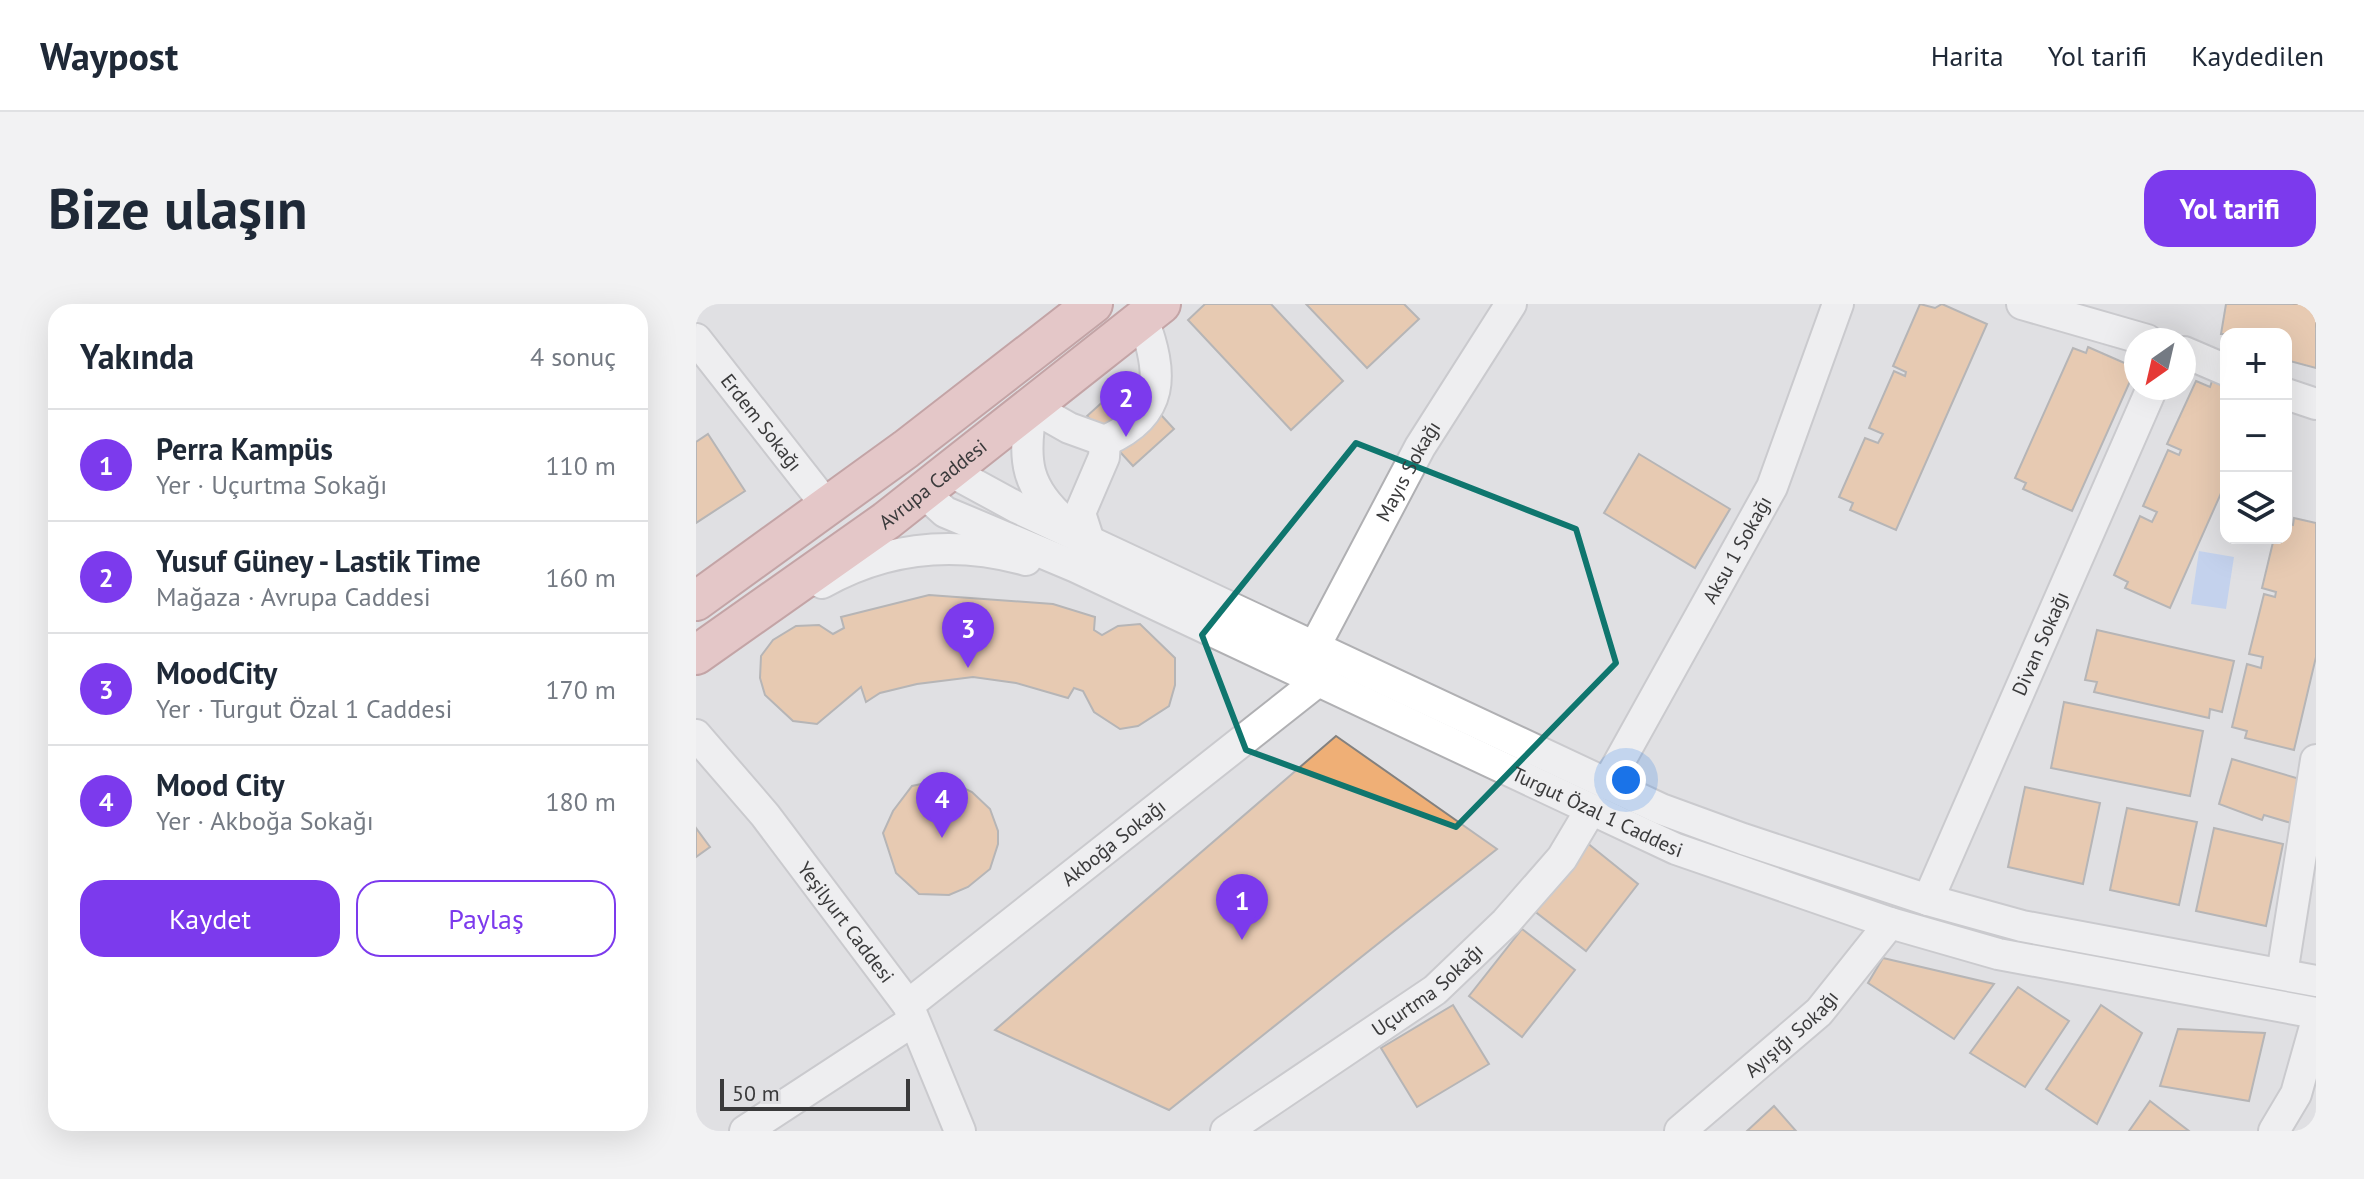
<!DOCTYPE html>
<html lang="tr">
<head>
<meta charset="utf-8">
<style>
  :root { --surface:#fff; --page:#f2f2f3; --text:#1f2937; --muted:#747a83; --line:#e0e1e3; --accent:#7c3aed }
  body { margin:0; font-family:"PT Sans",sans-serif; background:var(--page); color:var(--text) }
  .controls { position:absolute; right:24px; top:24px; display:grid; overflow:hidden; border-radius:16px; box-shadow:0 8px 32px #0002 }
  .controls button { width:72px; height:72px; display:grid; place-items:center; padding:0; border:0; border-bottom:2px solid var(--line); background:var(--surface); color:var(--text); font:40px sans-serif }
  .compass { position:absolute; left:1428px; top:24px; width:72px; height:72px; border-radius:50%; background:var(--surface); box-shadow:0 8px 32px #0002; rotate:214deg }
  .scale { position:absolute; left:24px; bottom:20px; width:190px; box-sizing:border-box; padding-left:8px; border:4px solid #3a3a3b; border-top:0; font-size:22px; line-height:28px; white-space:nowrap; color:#3a3a3b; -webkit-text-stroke:6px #e0e0e3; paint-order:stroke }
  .you { position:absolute; left:930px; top:476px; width:28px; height:28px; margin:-20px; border:6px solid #fff; border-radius:50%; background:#1a73e8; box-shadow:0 0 0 12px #1a73e833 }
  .badge { display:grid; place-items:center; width:52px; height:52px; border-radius:50%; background:var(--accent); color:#fff; font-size:26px; font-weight:700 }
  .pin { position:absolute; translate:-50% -66px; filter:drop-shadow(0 2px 4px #0008) }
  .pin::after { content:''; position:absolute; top:42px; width:28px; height:24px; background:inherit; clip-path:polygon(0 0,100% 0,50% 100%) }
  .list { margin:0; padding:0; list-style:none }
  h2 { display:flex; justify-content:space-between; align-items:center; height:104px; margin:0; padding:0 32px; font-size:34px }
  h2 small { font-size:26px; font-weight:400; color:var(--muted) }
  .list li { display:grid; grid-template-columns:52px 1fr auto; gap:24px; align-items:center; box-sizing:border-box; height:112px; padding:0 32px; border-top:2px solid var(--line) }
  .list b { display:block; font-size:30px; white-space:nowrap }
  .list p { margin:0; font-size:26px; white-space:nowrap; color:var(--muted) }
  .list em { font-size:26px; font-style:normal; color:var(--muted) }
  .actions { display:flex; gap:16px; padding:24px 32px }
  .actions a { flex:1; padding:18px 0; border:2px solid var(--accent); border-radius:24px; text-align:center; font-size:28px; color:var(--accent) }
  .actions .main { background:var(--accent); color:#fff }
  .icon { flex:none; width:44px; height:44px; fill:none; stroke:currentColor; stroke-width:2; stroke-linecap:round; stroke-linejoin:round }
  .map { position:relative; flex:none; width:1620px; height:827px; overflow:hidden; border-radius:24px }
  header { display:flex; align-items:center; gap:48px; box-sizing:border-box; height:112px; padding:0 40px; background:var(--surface); border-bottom:2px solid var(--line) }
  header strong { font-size:38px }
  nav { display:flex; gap:44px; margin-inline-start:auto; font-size:28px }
  .intro { display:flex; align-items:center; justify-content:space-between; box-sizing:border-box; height:192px; padding:0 48px }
  h1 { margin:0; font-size:56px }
  .button { padding:20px 36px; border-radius:24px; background:var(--accent); color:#fff; font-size:28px; font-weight:700 }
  main { display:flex; gap:48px; padding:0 48px }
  aside { flex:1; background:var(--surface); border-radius:24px; box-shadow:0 8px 32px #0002 }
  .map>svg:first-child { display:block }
</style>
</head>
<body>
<header>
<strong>Waypost</strong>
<nav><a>Harita</a><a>Yol tarifi</a><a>Kaydedilen</a></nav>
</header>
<div class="intro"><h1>Bize ulaşın</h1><a class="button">Yol tarifi</a></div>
<main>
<aside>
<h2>Yakında<small>4 sonuç</small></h2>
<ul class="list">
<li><span class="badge">1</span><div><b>Perra Kampüs</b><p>Yer · Uçurtma Sokağı</p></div><em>110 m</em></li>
<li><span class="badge">2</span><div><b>Yusuf Güney - Lastik Time</b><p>Mağaza · Avrupa Caddesi</p></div><em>160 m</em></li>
<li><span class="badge">3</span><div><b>MoodCity</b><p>Yer · Turgut Özal 1 Caddesi</p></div><em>170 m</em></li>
<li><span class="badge">4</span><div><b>Mood City</b><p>Yer · Akboğa Sokağı</p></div><em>180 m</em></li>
</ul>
<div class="actions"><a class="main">Kaydet</a><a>Paylaş</a></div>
</aside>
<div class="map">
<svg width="1620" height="827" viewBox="0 0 1620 827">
  <rect width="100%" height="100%" fill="#e0e0e3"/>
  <path fill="#a2c2f8" d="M1503 247 1538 253 1530 305 1495 300Z"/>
  <g fill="#efaf76" stroke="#83817f" stroke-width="2">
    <path d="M509 0H575L647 77 595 126 492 16Z"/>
    <path d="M610 0H708L723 15 671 64Z"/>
    <path d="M1224 0 1239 4 1246 0 1291 20 1200 226 1154 206 1157 199 1143 193 1169 134 1182 139 1187 130 1173 124 1198 67 1209 72 1210 68 1197 62Z"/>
    <path d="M1530 0H1620V64L1590 56V30H1525Z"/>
    <path d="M1392 43 1440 64 1376 207 1327 185 1330 179 1319 174 1377 44 1390 49Z"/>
    <path d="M432 75 478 125 437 162 391 112Z"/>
    <path d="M1500 77 1514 83 1516 77 1530 83V178L1474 304 1429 284 1432 278 1418 271 1444 212 1456 218 1461 208 1447 202 1472 146 1483 151 1485 146 1471 140Z"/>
    <path d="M12 130 49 187 0 219V138Z"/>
    <path d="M943 150 1034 205 999 264 908 209Z"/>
    <path d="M1598 214 1620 219V353L1598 446 1549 434 1551 427 1536 423 1551 360 1565 364 1567 353 1553 350 1568 290 1579 293 1580 288 1566 284 1578 234H1590V219L1597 221Z"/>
    <path d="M233 291 357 300 399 313 398 326 406 331 422 322 444 320 479 354V381L473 402 442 422 424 425 398 408 387 387 378 384 372 394 320 379 277 373 221 380 184 389 170 398 165 383 121 420 97 417 69 391 64 374 65 352 77 336 100 322 123 321 137 330 148 324 145 313Z"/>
    <path d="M1401 326 1538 357 1526 408 1514 405 1513 414 1398 388 1401 378 1389 376Z"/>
    <path d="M1368 398 1507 427 1494 492 1355 464Z"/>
    <path d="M640 432 801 545 473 806 299 726Z"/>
    <path d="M1536 455 1607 476 1595 519 1568 511 1566 516 1523 500Z"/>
    <path d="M249 475 276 488 294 505 302 527V540L294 565 272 583 253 591 223 590 200 569 187 529 197 507 216 482Z"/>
    <path d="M1329 483 1404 499 1387 580 1312 563Z"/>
    <path d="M1431 504 1501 518 1483 601 1414 586Z"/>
    <path d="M0 524 14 543 0 553Z"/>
    <path d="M1518 524 1587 540 1570 622 1500 607Z"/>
    <path d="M890 538 942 580 890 647 837 606Z"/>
    <path d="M826 625 879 666 826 733 773 692Z"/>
    <path d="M1187 654 1298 680 1258 735 1172 679Z"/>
    <path d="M1322 683 1373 717 1329 783 1274 749Z"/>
    <path d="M757 701 793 760 721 803 685 744Z"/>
    <path d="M1405 701 1446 729 1401 820 1350 785Z"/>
    <path d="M1482 725 1569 729 1553 797 1464 782Z"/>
    <path d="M1454 797 1493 827H1433Z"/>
    <path d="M1078 802 1100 827H1051Z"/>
  </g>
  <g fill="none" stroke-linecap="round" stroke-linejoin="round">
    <defs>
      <g id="minor">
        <path d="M1326 0 1451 36"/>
        <path id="s1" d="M0 35 131 202"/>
        <path d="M1488 48 1530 66"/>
        <path d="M1590 90 1620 100"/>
        <path d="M254 167 322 204 965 505 1047 535 1232 596 1326 622 1620 677"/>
        <path id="s2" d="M227 188 249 208 380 263 980 545 1194 619 1302 650 1620 709"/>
        <path d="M373 221C329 185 326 156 336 103L373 124 409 137C470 110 467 70 447 15"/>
        <path d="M393 237 384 209 408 153 409 137"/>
        <path d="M126 279C190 243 258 236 330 256"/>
        <path id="s3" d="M619 342 724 143 815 0"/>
        <path id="s4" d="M0 431 69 511 212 701 264 827"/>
        <path id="s5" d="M911 480 1076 183 1142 0"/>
        <path id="s6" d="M1232 596 1456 84"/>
        <path d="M1586 670 1620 456"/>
        <path id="s7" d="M212 701 622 377"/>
        <path d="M49 827 217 717"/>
        <path id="s8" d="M530 827 739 686 810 618 866 554 894 507"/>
        <path id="s9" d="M984 827 1123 708 1194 619"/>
        <path d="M1578 827 1600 790 1620 719"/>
      </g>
      <g id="major">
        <path d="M0 297 210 145 397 0"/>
        <path id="s10" d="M0 351 190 217 465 0"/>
      </g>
    </defs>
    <use href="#minor" stroke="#b0b0b3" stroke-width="34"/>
    <use href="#major" stroke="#a15c5b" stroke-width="42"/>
    <use href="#minor" stroke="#fff" stroke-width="30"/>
    <use href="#major" stroke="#e8a8a7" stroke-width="38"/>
  </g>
  <path d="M0 0H1620V827H0ZM660 139 880 225 920 359 760 523 550 446 506 331Z" fill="#e0e0e3" fill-opacity=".55" fill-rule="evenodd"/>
  <path fill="none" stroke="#0f766e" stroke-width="6" stroke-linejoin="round" d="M660 139 880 225 920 359 760 523 550 446 506 331Z"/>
  <g text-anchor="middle" stroke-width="6" stroke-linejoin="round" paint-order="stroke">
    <g font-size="20" fill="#3a3a3b" stroke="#e0e0e3">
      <text dy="7" stroke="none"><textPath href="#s1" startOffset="106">Erdem Sokağı</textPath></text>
      <text dy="7" stroke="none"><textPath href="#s3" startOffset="198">Mayıs Sokağı</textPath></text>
      <text dy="7" stroke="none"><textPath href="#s10" startOffset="292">Avrupa Caddesi</textPath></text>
      <text dy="7" stroke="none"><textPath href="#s5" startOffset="268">Aksu 1 Sokağı</textPath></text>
      <text dy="7" stroke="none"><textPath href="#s6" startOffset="280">Divan Sokağı</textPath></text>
      <text dy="7" stroke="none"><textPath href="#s2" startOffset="748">Turgut Özal 1 Caddesi</textPath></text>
      <text dy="7" stroke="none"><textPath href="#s7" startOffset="262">Akboğa Sokağı</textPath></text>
      <text dy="7" stroke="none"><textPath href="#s4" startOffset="240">Yeşilyurt Caddesi</textPath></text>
      <text dy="7" stroke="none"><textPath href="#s8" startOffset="246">Uçurtma Sokağı</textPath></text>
      <text dy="7" stroke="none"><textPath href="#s9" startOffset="148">Ayışığı Sokağı</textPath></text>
    </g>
  </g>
</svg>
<div class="controls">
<button>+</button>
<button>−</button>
<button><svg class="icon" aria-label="layers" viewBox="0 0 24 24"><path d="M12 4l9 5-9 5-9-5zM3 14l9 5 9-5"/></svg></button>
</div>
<svg class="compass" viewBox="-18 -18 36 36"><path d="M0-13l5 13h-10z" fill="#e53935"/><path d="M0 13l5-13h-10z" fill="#747a83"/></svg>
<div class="scale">50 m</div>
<div class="you"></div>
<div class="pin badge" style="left:546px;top:636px">1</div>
<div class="pin badge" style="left:430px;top:133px">2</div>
<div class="pin badge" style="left:272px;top:364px">3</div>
<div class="pin badge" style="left:246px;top:534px">4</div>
</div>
</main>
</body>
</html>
